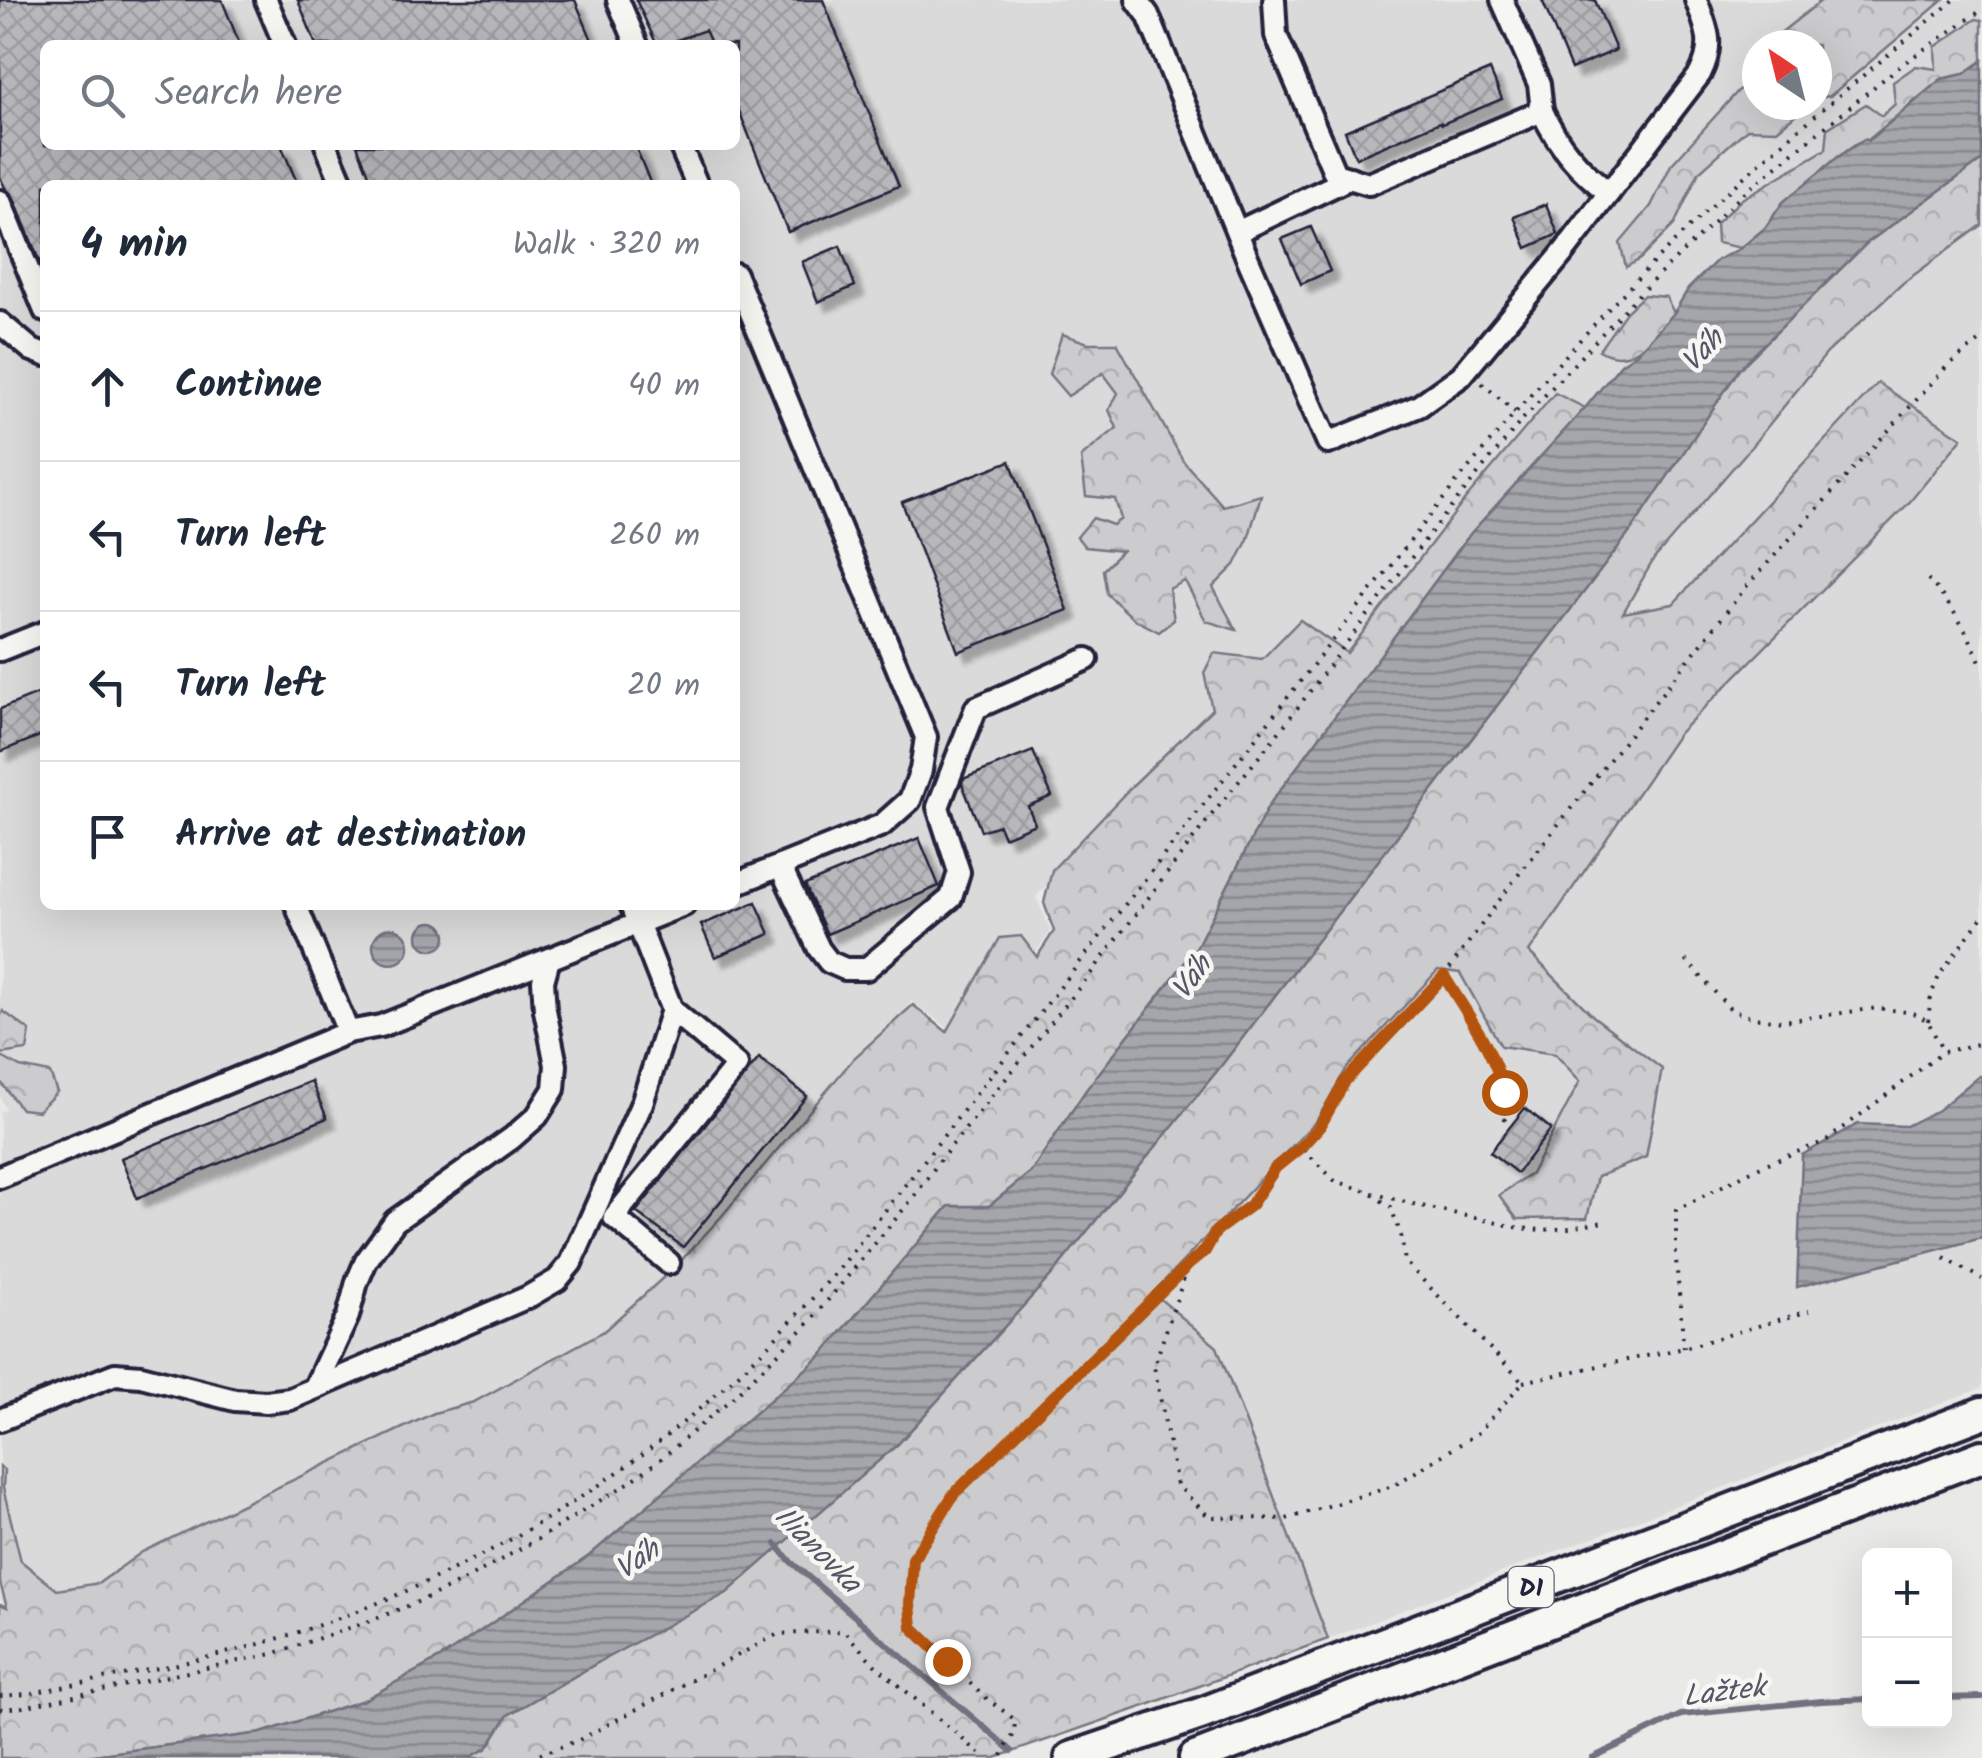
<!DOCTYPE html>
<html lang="en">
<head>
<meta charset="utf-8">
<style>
  :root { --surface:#fff; --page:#f2f2f3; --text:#1f2937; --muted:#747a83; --line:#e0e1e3 }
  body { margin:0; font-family:Kalam,sans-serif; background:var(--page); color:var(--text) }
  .controls { position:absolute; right:30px; bottom:30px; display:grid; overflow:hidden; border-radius:15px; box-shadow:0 10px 40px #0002 }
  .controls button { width:90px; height:90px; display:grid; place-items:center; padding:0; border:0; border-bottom:2px solid var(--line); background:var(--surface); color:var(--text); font:50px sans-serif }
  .compass { position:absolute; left:1742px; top:30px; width:90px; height:90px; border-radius:50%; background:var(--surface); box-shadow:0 10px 40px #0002; rotate:325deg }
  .stop { position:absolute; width:30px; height:30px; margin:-22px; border:8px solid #b45309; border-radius:50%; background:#fff }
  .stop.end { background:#b45309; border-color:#fff; box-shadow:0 2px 10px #0008 }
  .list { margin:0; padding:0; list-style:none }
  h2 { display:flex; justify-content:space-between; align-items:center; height:130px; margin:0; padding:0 40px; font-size:42px }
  h2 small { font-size:32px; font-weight:400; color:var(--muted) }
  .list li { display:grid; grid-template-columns:65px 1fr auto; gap:30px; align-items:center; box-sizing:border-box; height:150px; padding:0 40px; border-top:2px solid var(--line) }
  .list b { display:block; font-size:38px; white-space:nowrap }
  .list em { font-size:32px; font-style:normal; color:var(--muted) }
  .icon { flex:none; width:55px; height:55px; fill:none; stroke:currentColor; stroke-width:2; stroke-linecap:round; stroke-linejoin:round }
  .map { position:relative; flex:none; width:1982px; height:1758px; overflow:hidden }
  .search { position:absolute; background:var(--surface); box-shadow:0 10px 40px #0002; left:40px; top:40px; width:700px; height:110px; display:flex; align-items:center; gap:25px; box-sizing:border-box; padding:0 35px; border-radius:15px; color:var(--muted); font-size:38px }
  .panel { position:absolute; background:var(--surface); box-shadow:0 10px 40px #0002; left:40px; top:180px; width:700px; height:730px; border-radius:15px }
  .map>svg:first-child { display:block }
</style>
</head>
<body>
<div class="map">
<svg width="1982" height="1758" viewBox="0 0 1982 1758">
  <defs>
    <pattern id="forest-crowns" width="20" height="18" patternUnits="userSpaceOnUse" patternTransform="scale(2.5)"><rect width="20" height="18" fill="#ccccce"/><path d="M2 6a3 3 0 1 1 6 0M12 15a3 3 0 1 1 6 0" fill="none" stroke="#afafb2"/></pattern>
    <pattern id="water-rules" width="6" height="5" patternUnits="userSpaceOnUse" patternTransform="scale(2.5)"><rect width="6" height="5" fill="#a5a5ac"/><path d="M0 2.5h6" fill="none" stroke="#86868d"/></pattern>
    <pattern id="building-cross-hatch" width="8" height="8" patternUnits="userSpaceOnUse" patternTransform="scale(2.5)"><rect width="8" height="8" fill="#b8b8bc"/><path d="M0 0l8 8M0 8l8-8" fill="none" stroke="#9e9ea2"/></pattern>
    <filter id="shadow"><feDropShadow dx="9" dy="9" stdDeviation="2.5" flood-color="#0004"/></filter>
  </defs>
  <rect width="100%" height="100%" fill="#e9e9e7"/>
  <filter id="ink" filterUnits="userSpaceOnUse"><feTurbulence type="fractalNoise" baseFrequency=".01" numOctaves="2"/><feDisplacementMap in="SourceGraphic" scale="20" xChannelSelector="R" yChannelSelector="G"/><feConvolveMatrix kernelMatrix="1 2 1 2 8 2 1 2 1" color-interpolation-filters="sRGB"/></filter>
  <g filter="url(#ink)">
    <path fill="#dadada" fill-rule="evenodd" d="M0 0H1982V1388L1328 1639 1217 1347 1152 1294 1317 1120 1347 1068 1438 970 1147 776 1036 897 1051 931 1028 963 1008 949 948 1028 912 1001 861 1064 853 1058 721 1217 675 1267 604 1331 474 1402 433 1413 127 1597 7 1608 0 1598V1112L6 1110 0 1096ZM45 45H735V145H45ZM1757 45H1817V105H1757ZM45 185H735V905H45Z"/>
    <g fill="url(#forest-crowns)" stroke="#777784" stroke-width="2.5">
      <path d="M1822 0H1943L1830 96 1817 98V45H1771L1769 42Z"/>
      <path d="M1976 19 1982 20V61L1964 74 1941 79 1867 141 1864 139 1838 157 1783 202 1765 228 1741 248 1717 243 1716 223 1742 199 1826 149 1828 128 1866 104 1882 116 1895 104 1893 82 1916 66 1936 69 1935 47Z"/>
      <path d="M1757 82V105H1807L1777 130 1747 129 1699 172 1674 225 1640 259 1626 267 1620 243 1651 206 1671 165 1739 90Z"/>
      <path d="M1982 160V225L1903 283 1827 353 1751 447 1654 559 1623 613 1673 604 1878 383 1962 438 1908 504 1679 733 1529 952 1593 1016 1662 1069 1646 1157 1597 1177 1587 1218 1517 1219 1499 1195 1531 1174 1580 1081 1555 1054 1501 1046 1460 973 1438 970 1347 1068 1317 1120 1153 1293 1217 1347 1328 1639 1142 1707 995 1758H468L487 1748 508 1715 599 1662 898 1444 1054 1272 1221 1066 1633 528 1740 368 1867 243Z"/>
      <path d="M1644 295 1666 297 1674 313C1653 336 1633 370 1599 350L1626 312Z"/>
      <path d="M1062 334 1088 343H1117L1184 462 1223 506 1261 495 1248 539 1235 565 1213 587 1236 630 1206 621 1185 581 1169 589 1174 620 1159 632 1134 619 1107 594 1103 570 1122 551 1085 547 1077 537 1093 518 1113 525 1121 519 1115 499 1086 496 1081 457 1117 428 1109 410 1118 393 1103 373 1068 396 1049 374Z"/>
      <path d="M1555 393 1585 408 1471 533 1269 805 1196 948 1086 1090 1031 1172 989 1206 948 1207 820 1357 589 1556 447 1654 364 1700 261 1733 71 1758H0V1604L7 1607 0 1583V1467L4 1470 3 1488 21 1561 57 1590 99 1583 142 1552 434 1413 474 1402 604 1331 675 1267 721 1217 854 1058 913 1005 947 1032 1000 938 1021 936 1037 957 1054 931 1044 903 1052 870 1133 785 1212 709 1204 673 1214 653 1262 659 1300 620 1347 653 1464 501Z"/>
      <path d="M3 1011 30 1031 27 1050 0 1054V1017Z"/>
      <path d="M0 1056 20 1067 50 1073 57 1092 38 1111 21 1109 0 1081Z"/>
    </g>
    <g fill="url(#water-rules)" stroke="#71717f" stroke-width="2.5">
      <path d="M1982 61V160L1867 243 1740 368 1633 528 1221 1066 1054 1272 898 1444 727 1593 599 1662 508 1715 487 1748 468 1758H71L261 1733 364 1700 447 1654 589 1556 820 1357 949 1206H989L1031 1172 1086 1090 1196 948 1269 805 1471 533 1585 408 1621 364 1637 353 1674 313 1688 289 1717 260 1741 248 1765 228 1783 202 1838 157 1865 139 1868 141 1942 79 1964 74Z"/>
      <circle cx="432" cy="936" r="14"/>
      <circle cx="391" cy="946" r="18"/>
      <path d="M1979 1076H1982V1238L1797 1287 1802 1155 1858 1124 1906 1126 1938 1110Z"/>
    </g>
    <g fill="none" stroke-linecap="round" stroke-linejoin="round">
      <g stroke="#71717f" stroke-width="6">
        <path d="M776 1544 791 1562 1012 1751"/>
        <path d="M1944 1698 1982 1697"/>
        <path d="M1592 1758 1681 1715 1822 1701 1870 1699"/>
      </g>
    </g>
    <g fill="url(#building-cross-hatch)" stroke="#22223b" stroke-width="2.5" filter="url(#shadow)">
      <path d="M0 0H222L240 45H45V145H281L298 185H45V275L13 196 5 188 0 177Z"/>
      <path d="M298 0H575L594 45H316Z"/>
      <path d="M636 0H823L899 186 788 232 735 101V45H712L705 30 663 45H657Z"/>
      <path d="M1542 0H1595L1616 50 1571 69Z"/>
      <path d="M1490 70 1502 99 1442 124 1440 122 1356 158 1345 131Z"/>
      <path d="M357 145H635L651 185H373Z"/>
      <path d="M1546 204 1558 234 1527 248 1514 217Z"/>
      <path d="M1311 227 1330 271 1301 284 1282 239Z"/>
      <path d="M840 246 855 286 818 302 802 262Z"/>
      <path d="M1010 461 1068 610 958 652 902 502Z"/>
      <path d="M45 691V734L0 752V709Z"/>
      <path d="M1033 751 1052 796 1028 806 1035 824 1004 837 999 825 981 831 962 784 963 779Z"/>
      <path d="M919 838 939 886 827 934 805 885Z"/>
      <path d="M756 902 770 934 715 957 701 925Z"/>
      <path d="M759 1058 807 1096 683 1247 636 1212Z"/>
      <path d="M311 1081 327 1118 137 1198 121 1158Z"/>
      <path d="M1525 1108 1551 1129 1517 1173 1490 1152Z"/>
    </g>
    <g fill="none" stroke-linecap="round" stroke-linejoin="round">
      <defs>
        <g id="minor">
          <path d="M266 0 285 45"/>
          <path d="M618 0 637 45"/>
          <path d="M1137 0 1148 15 1247 257 1328 443 1419 406 1461 376 1563 253 1700 74C1715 44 1707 29 1696 0"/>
          <path d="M1274 0 1276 35 1335 174 1369 184 1542 111 1539 84 1502 0"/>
          <path d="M1542 111C1558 146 1579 170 1609 193"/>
          <path d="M326 145 343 185"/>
          <path d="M680 145 697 185"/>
          <path d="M0 201 45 311"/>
          <path d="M1237 232 1350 178"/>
          <path d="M735 274 926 737 921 770 910 800 882 825 735 884"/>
          <path d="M0 323 32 350 45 355"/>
          <path d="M0 650 45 632"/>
          <path d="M780 866 819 949 829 962 845 969H866L951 898 959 872 938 807 976 708 1087 659"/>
          <path d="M296 905 348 1032"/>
          <path d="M0 1177 348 1032 381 1026 684 905"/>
          <path d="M669 1263 614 1217 737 1065 672 1010"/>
          <path d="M315 1387 348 1316 357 1282 366 1261 395 1221 512 1138 537 1116 554 1089 556 1065 545 1010 543 981 549 959"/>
          <path d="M0 1420 115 1374 141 1376 235 1400 266 1402 290 1399 528 1297 557 1280 571 1263 642 1103 672 1010 631 905"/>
        </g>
        <g id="highway">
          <path d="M1071 1758 1203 1713 1982 1413"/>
          <path d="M1195 1758 1982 1456"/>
        </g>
      </defs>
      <use href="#minor" stroke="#22223b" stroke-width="28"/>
      <use href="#highway" stroke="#22223b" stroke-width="38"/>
      <g stroke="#22223b" stroke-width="4" stroke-dasharray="2.5 8" stroke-linecap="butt">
        <path d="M1482 383 1515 412"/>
        <path d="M1928 579C1951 605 1970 634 1982 667"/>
        <path d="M1686 960 1731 1010 1753 1018 1784 1021 1878 1008 1913 1013 1928 1021 1943 1052"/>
        <path d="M1444 976C1466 1012 1496 1048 1504 1090 1505 1101 1505 1112 1505 1123"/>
        <path d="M1928 1021 1931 995 1940 974 1982 917"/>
        <path d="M1372 1193 1417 1205 1520 1228 1541 1230 1570 1228 1603 1222"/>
        <path d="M1944 1258 1982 1279"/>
        <path d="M1187 1269 1154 1366 1177 1485 1209 1517 1286 1519 1393 1486 1478 1433 1523 1382 1405 1262 1401 1236 1391 1207 1367 1191 1335 1181 1301 1147"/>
        <path d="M1684 1348 1676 1260V1210L1763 1165 1826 1141 1943 1052 1982 1043"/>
        <path d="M1523 1382 1684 1348 1809 1311"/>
        <path d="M0 1696 27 1694C103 1678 181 1666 256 1645 439 1593 615 1494 751 1362 782 1332 811 1300 840 1268L1455 484C1540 382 1628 282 1726 193 1800 126 1878 64 1954 0"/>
        <path d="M0 1709 23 1707 272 1654 370 1621 420 1601 461 1582 538 1539 630 1482 662 1458 731 1399 808 1324 913 1198 941 1159 1092 972 1210 817 1279 732 1428 536 1522 420 1637 296 1744 193 1901 65 1982 10"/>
        <path d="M1002 1756C1008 1739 1017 1739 1014 1719L981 1694 912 1627 909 1604 913 1559 954 1494 1189 1264 1205 1251 1216 1231 1251 1205 1276 1167 1301 1147 1321 1126 1345 1081 1444 976 1512 883 1746 587 1949 364 1982 340"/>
        <path d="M530 1758 579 1740 778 1634 844 1631 875 1665 985 1758"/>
      </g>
      <use href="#minor" stroke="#f6f6f2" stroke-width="20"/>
      <use href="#highway" stroke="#f6f6f2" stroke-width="30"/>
    </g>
  </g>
  <g fill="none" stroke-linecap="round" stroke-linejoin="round" filter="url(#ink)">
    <path stroke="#b45309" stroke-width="12" d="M947 1661 912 1627 910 1604 913 1559 954 1494 1189 1264 1205 1251 1216 1231 1251 1205 1276 1167 1301 1147 1320 1126 1345 1081 1444 976C1467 1014 1493 1048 1504 1092"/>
  </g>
  <g text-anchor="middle" stroke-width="9" stroke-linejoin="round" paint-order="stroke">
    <rect fill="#f6f6f2" stroke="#626272" stroke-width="2.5" x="1508.5" y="1567" width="45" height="40" rx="8"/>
    <g font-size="25" font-weight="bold" fill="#22223b">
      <text x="1531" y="1596">D1</text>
    </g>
    <g font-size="30" font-style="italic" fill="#565668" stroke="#f6f6f2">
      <text transform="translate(1702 350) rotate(-47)" y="10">Váh</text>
      <text transform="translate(1191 977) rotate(-54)" y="10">Váh</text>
      <text transform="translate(818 1549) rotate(45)" y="10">Ilianovka</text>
      <text transform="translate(637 1559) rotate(-35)" y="10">Váh</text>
      <text transform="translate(1724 1691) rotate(-7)" y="10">Lažtek</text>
    </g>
  </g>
</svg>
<div class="controls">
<button>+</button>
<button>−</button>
</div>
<svg class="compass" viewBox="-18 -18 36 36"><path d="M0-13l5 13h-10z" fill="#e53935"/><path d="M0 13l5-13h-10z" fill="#747a83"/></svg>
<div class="stop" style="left:1504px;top:1092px"></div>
<div class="stop end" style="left:947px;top:1661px"></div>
<div class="search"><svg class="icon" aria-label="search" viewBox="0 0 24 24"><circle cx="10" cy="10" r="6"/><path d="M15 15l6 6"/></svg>Search here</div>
<section class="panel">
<h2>4 min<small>Walk · 320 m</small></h2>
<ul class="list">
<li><svg class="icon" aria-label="ahead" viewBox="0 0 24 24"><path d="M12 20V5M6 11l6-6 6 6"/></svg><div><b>Continue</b></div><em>40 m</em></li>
<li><svg class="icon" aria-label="left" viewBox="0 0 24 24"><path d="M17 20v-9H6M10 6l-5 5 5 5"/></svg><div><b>Turn left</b></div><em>260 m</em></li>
<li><svg class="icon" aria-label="left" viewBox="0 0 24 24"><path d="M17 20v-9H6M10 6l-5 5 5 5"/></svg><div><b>Turn left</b></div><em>20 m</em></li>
<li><svg class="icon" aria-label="arrive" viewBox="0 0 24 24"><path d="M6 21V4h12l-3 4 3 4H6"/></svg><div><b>Arrive at destination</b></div></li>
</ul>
</section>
</div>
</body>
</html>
